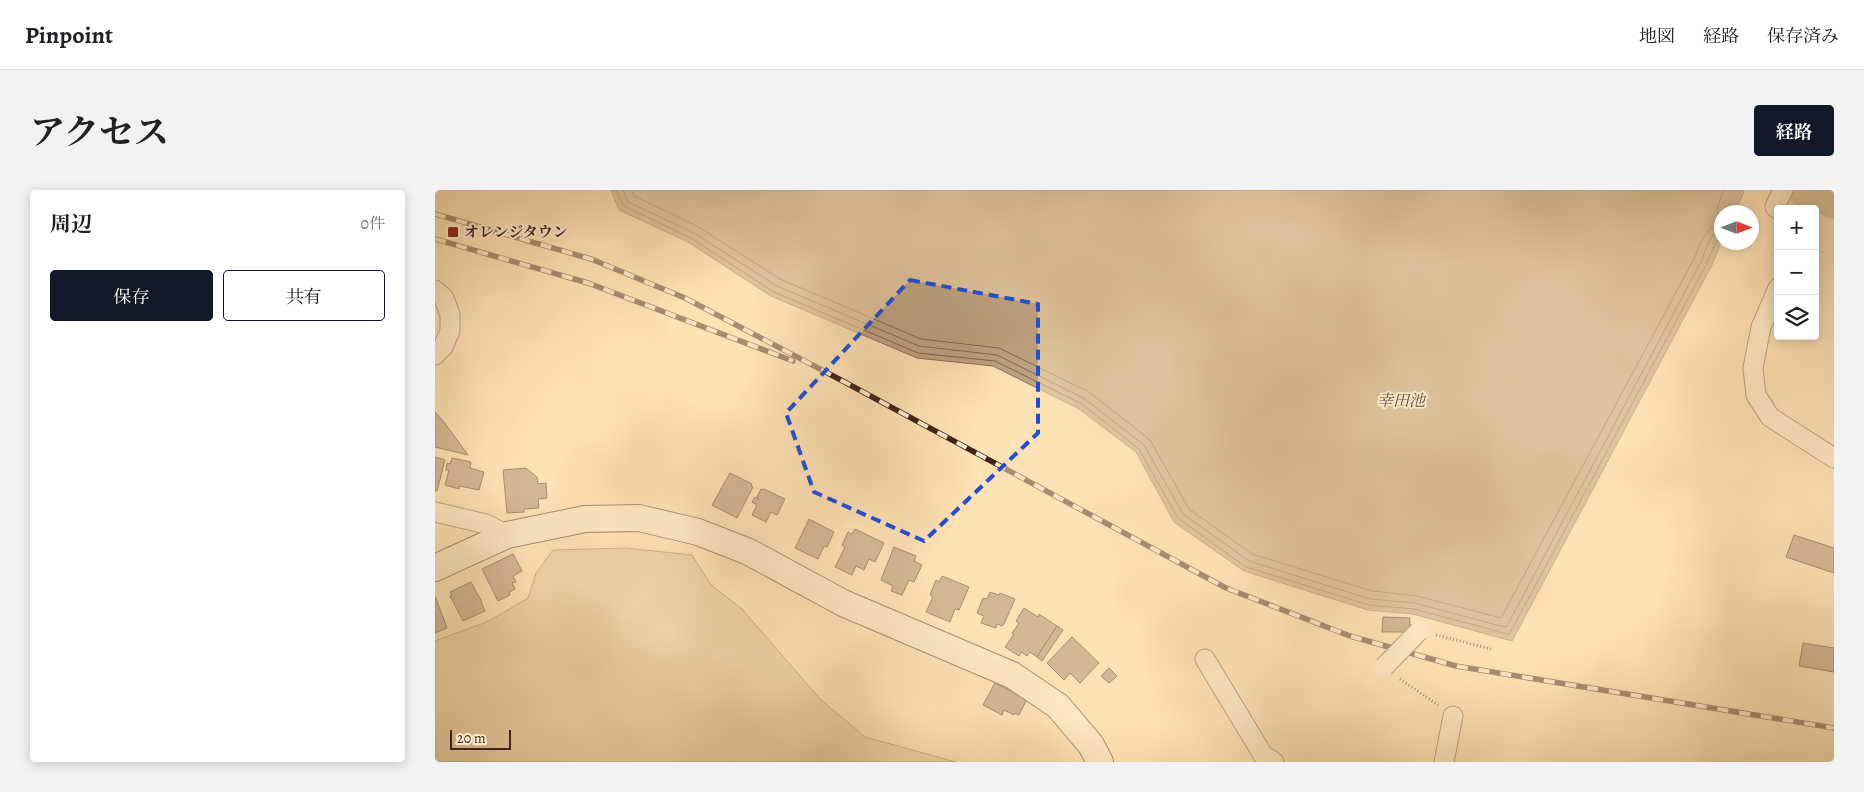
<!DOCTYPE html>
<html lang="ja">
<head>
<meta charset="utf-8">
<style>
  :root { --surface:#fff; --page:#f2f2f2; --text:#202124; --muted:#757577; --line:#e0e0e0; --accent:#111827 }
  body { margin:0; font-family:Alegreya,"Noto Serif JP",serif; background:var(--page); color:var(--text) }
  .controls { position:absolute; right:15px; top:15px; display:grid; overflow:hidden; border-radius:5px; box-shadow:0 2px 12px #0003 }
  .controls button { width:45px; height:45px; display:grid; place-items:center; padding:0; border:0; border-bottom:1px solid var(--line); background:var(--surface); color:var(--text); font:25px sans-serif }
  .compass { position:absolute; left:1279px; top:15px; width:45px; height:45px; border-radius:50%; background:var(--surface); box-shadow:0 2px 12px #0003; rotate:90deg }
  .scale { position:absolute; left:15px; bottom:12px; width:61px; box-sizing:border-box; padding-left:5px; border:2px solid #412419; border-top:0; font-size:14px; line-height:18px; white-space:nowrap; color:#412419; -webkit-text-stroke:4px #feeccf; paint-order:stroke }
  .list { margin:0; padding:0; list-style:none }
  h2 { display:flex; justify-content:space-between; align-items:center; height:65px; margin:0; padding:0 20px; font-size:21px }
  h2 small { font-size:16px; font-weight:400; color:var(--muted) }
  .actions { display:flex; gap:10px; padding:15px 20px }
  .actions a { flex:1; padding:11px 0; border:1px solid var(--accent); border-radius:5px; text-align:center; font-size:18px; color:var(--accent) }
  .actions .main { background:var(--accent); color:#fff }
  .icon { flex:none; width:28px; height:28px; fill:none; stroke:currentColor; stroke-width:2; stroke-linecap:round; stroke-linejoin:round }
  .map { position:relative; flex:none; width:1399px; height:572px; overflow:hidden; border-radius:5px }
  header { display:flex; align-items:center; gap:30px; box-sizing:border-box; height:70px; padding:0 25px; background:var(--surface); border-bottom:1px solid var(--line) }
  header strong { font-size:24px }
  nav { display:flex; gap:28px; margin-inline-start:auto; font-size:18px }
  .intro { display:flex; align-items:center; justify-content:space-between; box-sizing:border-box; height:120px; padding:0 30px }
  h1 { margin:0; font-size:35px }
  .button { padding:12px 22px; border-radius:5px; background:var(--accent); color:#fff; font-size:18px; font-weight:700 }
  main { display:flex; gap:30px; padding:0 30px }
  aside { flex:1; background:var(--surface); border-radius:5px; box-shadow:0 2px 12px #0003 }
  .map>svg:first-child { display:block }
</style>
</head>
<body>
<header>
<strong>Pinpoint</strong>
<nav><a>地図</a><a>経路</a><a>保存済み</a></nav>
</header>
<div class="intro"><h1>アクセス</h1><a class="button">経路</a></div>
<main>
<aside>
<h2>周辺<small>0件</small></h2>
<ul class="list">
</ul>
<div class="actions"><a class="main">保存</a><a>共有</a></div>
</aside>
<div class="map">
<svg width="1399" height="572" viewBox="0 0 1399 572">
  <rect width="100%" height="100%" fill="#fee1b5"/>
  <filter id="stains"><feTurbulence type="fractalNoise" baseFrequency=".004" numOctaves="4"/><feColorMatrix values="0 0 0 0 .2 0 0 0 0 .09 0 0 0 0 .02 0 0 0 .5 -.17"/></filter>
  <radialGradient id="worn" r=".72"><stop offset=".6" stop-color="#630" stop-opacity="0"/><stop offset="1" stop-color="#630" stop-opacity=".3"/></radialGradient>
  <path fill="#dec19a" stroke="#90725a" d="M191 358 257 365 276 395 307 419 385 509 430 547 521 572H0V451L54 431 93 408 101 383 118 360Z"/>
  <path fill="#bea180" stroke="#8c6f57" d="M176 0H1306L1309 2 1300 22H1286V52L1277 75 1077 451 978 424 933 420 809 381 739 332 701 262 644 219 558 176 482 168 336 106 253 52 184 20Z"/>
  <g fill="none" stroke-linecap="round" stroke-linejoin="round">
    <g stroke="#80624c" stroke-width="1">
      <path d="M181 0 189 16 256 48 339 102 483 163 560 171 647 214 704 259 743 328 811 377 934 415 979 419 1073 444 1075 443 1272 73 1282 50 1286 48"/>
      <path d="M188 0 193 12 259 43 342 96 484 156 562 165 650 209 709 255 748 324 814 371 935 409 980 413 1069 437 1072 436 1267 70C1271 59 1274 44 1286 41"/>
      <path d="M196 0 199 6 262 36 345 89 486 149 564 158 654 202 715 250 754 319 817 364 937 401 982 406 1066 428 1260 67C1266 52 1269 41 1284 33L1282 18 1289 0"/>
    </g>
    <path stroke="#bea180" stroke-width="38" d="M1371 0 1388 3 1399 10"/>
  </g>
  <g fill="#a3866a" stroke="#412419">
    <path d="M0 222 9 232 33 265 0 257Z"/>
    <path d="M0 267 10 270 2 301H0Z"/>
    <path d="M17 268 36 272 35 278 49 282 44 300 24 296V299L10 295 14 280H11L12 273 15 274Z"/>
    <path d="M91 278 102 287 103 294 111 293 112 308 103 309 104 318 89 319V322L72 323 68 280Z"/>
    <path d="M295 283 317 294 316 296 318 297 302 328 277 315Z"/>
    <path d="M326 299 328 300 329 299 350 309 342 325 336 322 331 332 317 325 322 315 317 312 320 307 324 310 322 307Z"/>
    <path d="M374 329 399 342 392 357 389 356 383 369 360 358Z"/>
    <path d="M420 339 449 353 440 372 434 369 429 380 421 376 417 385 400 377 410 357 407 355 413 342 417 344Z"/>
    <path d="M1359 345 1399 358V383L1351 367Z"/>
    <path d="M459 357 481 366 479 371 487 375 479 392 474 390 467 405 456 401 458 396 446 390Z"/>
    <path d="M78 364 87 381 78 386 81 392 77 393 80 399 74 402 75 405 63 411 47 379Z"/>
    <path d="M507 386 534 397 524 420 520 419 515 432 491 422 498 407 495 405 501 390 504 392Z"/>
    <path d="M36 392 47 412H46L50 421 28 431 15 406 17 405 15 402Z"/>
    <path d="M555 402 564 405 565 403 580 409 569 434 567 436 562 434 561 438 546 433 549 426 542 423 548 408 552 409Z"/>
    <path d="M0 406 12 438 0 443Z"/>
    <path d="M589 418 603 427 604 424 622 436 602 467 595 462 592 466 586 462 584 466 570 457 579 444 577 443 584 433 581 431Z"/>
    <path d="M948 427 975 428 974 442H947Z"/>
    <path d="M622 436 628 440 607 471 602 467Z"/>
    <path d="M637 447 664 473 645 493 635 483 629 490 612 473Z"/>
    <path d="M1368 453 1399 458V482L1364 476Z"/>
    <path d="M674 478 682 486 674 493 666 486Z"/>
    <path d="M560 493 589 508 588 509 591 511 584 525 580 523 579 525 569 520 567 525 548 515Z"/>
  </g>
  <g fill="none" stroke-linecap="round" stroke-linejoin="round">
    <defs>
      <g id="street">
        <path d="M1343 19 1340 17 1348 0"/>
        <path d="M1343 98 1326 137 1318 178 1321 205 1335 227 1399 268"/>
        <path d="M0 100 9 108 15 125V141L8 157 0 165"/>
        <path d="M0 322 51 334 72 345"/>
        <path d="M770 469 828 565 839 572"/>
        <path d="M1009 572 1018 526"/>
      </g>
      <path id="secondary" d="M0 378 72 345 150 329 204 328 263 342 314 362 408 413 577 485 623 516 656 555 665 572"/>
    </defs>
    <use href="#street" stroke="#705340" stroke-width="21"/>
    <use href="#secondary" stroke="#412419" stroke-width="28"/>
    <g stroke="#412419" stroke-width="3" stroke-dasharray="1 2.5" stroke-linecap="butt">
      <path d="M1001 445 1056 459"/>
      <path d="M965 489 1003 515"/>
    </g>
    <use href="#street" stroke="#feeccf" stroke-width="19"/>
    <use href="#secondary" stroke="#feeccf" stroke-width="26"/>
    <defs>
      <g id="rail">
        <path d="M0 24 156 69 250 108 404 189 791 398 915 446 1021 476 1399 538"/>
        <path d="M0 49 153 93 358 171"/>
      </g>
    </defs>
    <use href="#rail" stroke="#412419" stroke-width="5.5"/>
    <use href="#rail" stroke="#feeccf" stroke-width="4" stroke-dasharray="11" stroke-linecap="butt"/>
    <defs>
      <path id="street-bridge" d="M949 477 984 441"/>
    </defs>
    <use href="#street-bridge" stroke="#705340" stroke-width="21" stroke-linecap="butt"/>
    <use href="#street-bridge" stroke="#feeccf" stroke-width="19"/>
  </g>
  <path d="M0 0H1399V572H0ZM475 90 603 114V243L489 351 379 302 351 223Z" fill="#fee1b5" fill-opacity=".55" fill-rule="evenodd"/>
  <path fill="none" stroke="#1d4ed8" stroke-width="4" stroke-dasharray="10 6" stroke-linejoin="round" d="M475 90 603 114V243L489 351 379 302 351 223Z"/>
  <rect fill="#8f2418" stroke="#feeccf" stroke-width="2" x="12" y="36" width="12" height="12" rx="2.5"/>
  <g text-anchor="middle" stroke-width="4" stroke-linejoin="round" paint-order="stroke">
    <g font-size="15" font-weight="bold" fill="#412419" stroke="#feeccf" text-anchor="start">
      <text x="29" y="47">オレンジタウン</text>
    </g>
    <g font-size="16" font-style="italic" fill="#664a38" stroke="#feeccf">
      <text x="966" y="216">幸田池</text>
    </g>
  </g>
  <rect width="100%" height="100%" filter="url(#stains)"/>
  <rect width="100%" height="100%" fill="url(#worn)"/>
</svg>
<div class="controls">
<button>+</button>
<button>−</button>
<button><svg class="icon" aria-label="layers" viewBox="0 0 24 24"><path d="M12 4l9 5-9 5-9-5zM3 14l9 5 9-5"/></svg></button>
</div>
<svg class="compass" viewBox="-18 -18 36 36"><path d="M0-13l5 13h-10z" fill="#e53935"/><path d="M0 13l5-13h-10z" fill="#757577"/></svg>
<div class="scale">20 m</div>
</div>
</main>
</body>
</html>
